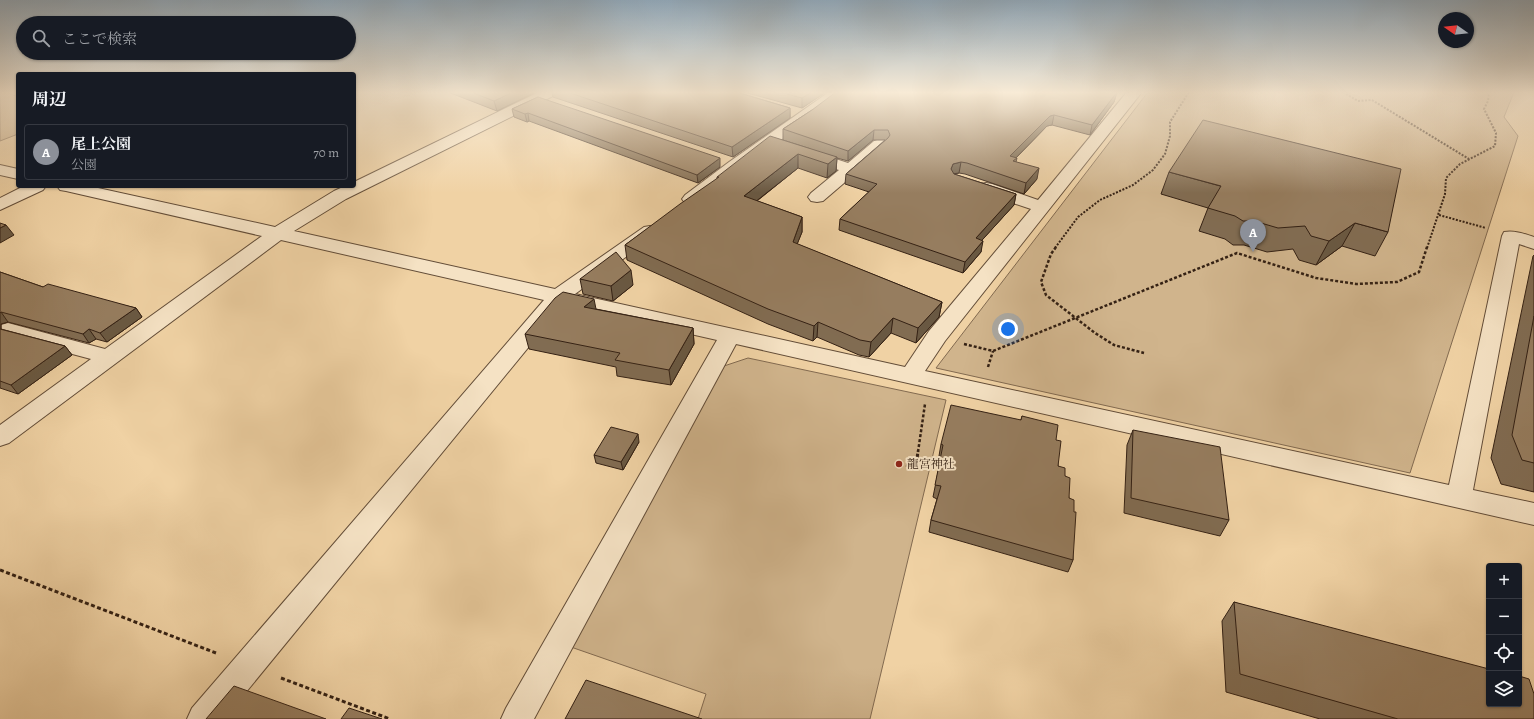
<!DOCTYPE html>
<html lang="ja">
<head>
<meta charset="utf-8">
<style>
  :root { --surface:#171b24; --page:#242831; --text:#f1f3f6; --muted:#9ea1a6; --line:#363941; --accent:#8c9099 }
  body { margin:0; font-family:Alegreya,"Noto Serif JP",serif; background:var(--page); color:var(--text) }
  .controls { position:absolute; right:12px; bottom:12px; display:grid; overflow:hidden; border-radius:4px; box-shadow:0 1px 3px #0004 }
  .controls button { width:36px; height:36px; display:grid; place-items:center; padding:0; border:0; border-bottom:1px solid var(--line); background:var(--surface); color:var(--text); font:20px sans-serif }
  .compass { position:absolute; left:1438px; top:12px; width:36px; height:36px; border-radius:50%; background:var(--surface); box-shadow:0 1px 3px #0004; rotate:284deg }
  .you { position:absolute; left:1008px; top:329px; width:14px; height:14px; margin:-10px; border:3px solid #fff; border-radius:50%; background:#1a73e8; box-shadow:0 0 0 6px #1a73e833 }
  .badge { display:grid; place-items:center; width:26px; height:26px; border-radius:50%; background:var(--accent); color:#fff; font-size:13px; font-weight:700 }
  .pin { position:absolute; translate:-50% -33px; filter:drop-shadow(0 1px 2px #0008) }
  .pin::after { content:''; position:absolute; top:21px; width:14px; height:12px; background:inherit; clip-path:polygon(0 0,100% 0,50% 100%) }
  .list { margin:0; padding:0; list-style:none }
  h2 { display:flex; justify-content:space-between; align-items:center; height:52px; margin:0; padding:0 16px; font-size:17px }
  h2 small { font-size:13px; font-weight:400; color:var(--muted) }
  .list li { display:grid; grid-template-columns:26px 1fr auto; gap:12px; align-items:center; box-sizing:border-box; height:56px; margin:0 8px 8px; padding:0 8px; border:1px solid var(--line); border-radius:4px }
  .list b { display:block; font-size:15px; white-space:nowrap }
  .list p { margin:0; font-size:13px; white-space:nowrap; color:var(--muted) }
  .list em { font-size:13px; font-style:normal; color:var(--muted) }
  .icon { flex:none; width:22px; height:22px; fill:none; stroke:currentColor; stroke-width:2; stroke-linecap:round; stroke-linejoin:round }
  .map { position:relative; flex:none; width:1534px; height:719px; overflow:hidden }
  .search { position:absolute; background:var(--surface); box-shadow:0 1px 3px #0004; left:16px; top:16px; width:340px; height:44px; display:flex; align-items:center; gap:10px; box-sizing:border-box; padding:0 14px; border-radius:22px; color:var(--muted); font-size:15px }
  .panel { position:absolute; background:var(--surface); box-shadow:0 1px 3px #0004; left:16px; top:72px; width:340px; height:116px; border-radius:4px }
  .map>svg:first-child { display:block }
</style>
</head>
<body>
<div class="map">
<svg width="1534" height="719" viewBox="0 0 1534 719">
  <rect width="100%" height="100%" fill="#f0d2a4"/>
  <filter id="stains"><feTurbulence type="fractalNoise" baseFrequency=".005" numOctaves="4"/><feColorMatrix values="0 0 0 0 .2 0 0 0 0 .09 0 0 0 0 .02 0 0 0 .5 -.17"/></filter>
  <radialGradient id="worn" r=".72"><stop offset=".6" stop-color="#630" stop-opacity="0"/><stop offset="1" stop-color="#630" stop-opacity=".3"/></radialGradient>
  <g fill="#d0b48c" stroke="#826a50">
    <path d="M0 92H6L18 97V134L0 141Z"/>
    <path d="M1148 92H1514L1504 117 1518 136 1410 473 936 368Z"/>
    <path d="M748 358 946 400 870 719H698L706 694 568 646 724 366Z"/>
  </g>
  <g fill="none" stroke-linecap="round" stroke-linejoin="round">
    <defs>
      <g id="minor">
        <path d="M539 92H557L555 95 346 199 294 231 555 289 644 227 650 226 656 227 659 231 656 235 575 294 905 367 929 331 1031 209 980 192 977 188 980 184 986 183 992 184 1038 200 1127 92H1142L945 341 925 371 1449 485 1502 236 1504 232C1515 230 1524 234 1534 237V249L1519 244 1473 490 1534 503V525L736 344 534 719H501L506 708 717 340 563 305 224 719H187L192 708 544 300 281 240 9 443 0 446V425L91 359 1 335V325L8 323 105 349 262 236 66 191 60 190 57 186H89L275 227 334 191 345 186H354V182Z"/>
        <path d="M829 92H845L697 203 691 204 685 203 682 199 685 195 729 162Z"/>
        <path d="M880 139 886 141 888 144 886 147 823 201 817 202 811 201 808 197 811 193 839 170 802 158 800 155 802 152 808 150 848 163 874 141Z"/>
        <path d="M0 165 18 169V179L0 175Z"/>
        <path d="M24 186H46L43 190 0 210V198Z"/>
      </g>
    </defs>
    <use href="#minor" stroke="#634d38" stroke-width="2"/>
    <g stroke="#342114" stroke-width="2" stroke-dasharray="2 1.5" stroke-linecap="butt">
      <path d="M1343 92 1358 101 1372 100 1469 159"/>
      <path d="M1439 215 1486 228"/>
      <path d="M1055 248 1078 217 1100 200 1133 185 1153 170 1165 154 1170 136V122L1189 92"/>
      <path d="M1427 248 1445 194 1446 178 1460 164 1495 146 1496 133 1484 109 1488 101 1489 92"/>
    </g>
    <g stroke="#342114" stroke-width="2.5" stroke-dasharray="3 2" stroke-linecap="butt">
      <path d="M1056 247 1051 254 1041 282 1046 295 1095 333 1114 345 1144 353"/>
      <path d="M964 344 993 351 1237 253 1316 278 1356 284 1397 282 1419 272 1427 247"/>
      <path d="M988 367 993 351"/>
      <path d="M918 452 925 404"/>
    </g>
    <g stroke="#342114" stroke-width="3" stroke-dasharray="4 2.5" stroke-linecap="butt">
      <path d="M906 465 916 467 918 451"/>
      <path d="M0 570 216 653"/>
      <path d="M281 678 390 719"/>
    </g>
    <use href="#minor" fill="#f5e2c4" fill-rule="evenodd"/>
  </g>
  <g fill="#816c52" stroke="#342114">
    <path d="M448 92H536L497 111Z"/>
    <path d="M552 92H736L790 108V118L733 157 553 97Z"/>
    <path d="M744 92H826L802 108Z"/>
    <path d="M1117 92 1114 102 1090 135 1052 125 1047 126 1016 158H1017L1016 162 1037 179 1024 194 965 174 959 173 954 174 1016 194 1014 205 982 240 981 252 963 273 839 230 840 219 869 192 845 184 846 174 885 140H873L848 161 837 158 836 171 827 178 798 168 757 201 802 217V232L797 244 942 302 939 317 916 343 891 333 869 357 859 355 817 337 813 341 768 324 627 260 625 245 717 179V177L811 149 783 140V129L812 110Z"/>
    <path d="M538 97 720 167 698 183 529 121 527 122 514 117 512 109Z"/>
    <path d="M1169 172 1388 232 1375 256 1342 246 1316 265 1299 260 1293 249 1267 252 1244 245H1233L1225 239 1199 231 1208 208 1161 194Z"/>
    <path d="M1534 255V492L1501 484 1491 458 1533 256Z"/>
    <path d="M0 272 43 287 136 308 142 317 107 342 96 339 89 343 8 322 1 324V329L65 346 72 355 18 394 0 388Z"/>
    <path d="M580 279 633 285 613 301 583 294Z"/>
    <path d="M596 309 693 328 694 344 671 385 617 376 616 367 529 349 525 334Z"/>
    <path d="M1022 416 1056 440 1058 466 1065 476 1069 498 1073 560 1068 572 929 532 931 520 937 499 933 497 941 457 939 456 941 444 1021 420Z"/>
    <path d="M1133 430 1229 520 1220 536 1124 513 1127 445Z"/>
    <path d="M639 442 623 470 596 463 594 455Z"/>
    <path d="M1234 602 1534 719H1320L1226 692 1222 621Z"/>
  </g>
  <g fill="#695842" stroke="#342114">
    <path d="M513 92H536L497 111 494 101Z"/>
    <path d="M812 92H826L802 108V98Z"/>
    <path d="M1117 92 1114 102 1090 135 1092 125Z"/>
    <path d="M790 108V118L733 157 732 147Z"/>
    <path d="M528 113 529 121 527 122 525 114Z"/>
    <path d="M1054 115 1052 125 1047 126 1008 166 1010 156 1050 116Z"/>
    <path d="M874 130 873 140 848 161V151Z"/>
    <path d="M798 154V168L745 210 744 196Z"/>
    <path d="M837 157 836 171 827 178 828 164Z"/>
    <path d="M720 158V167L698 183 697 175Z"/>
    <path d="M961 162 959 173 952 174 951 169 953 164Z"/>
    <path d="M1039 168 1037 179 1024 194 1026 183Z"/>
    <path d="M1016 194 1014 205 974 249 976 238Z"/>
    <path d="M802 217V232L792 257 793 242Z"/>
    <path d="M1355 223 1342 246 1316 265 1329 241Z"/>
    <path d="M6 225 14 235 0 243V228Z"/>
    <path d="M983 241 981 252 963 273 965 262Z"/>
    <path d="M631 270 633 285 613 301 611 286Z"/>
    <path d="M594 299 597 314 584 307Z"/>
    <path d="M942 302 939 317 916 343 918 328Z"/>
    <path d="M136 308 142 317 107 342 100 333Z"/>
    <path d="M1 312 8 322 1 324V336H0V313Z"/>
    <path d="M893 318 891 333 869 357 871 342Z"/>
    <path d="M818 322 817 337 813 341 814 326Z"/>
    <path d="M693 328 694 344 671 385 669 370Z"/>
    <path d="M89 329 96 339 89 343 83 334Z"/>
    <path d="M65 346 72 355 18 394 11 385Z"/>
    <path d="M638 434 639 442 623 470 621 462Z"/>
  </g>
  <g fill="#967d5f" stroke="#342114">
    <path d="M471 92H513L494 101Z"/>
    <path d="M567 92H736L790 108 732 147Z"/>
    <path d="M779 92H812L802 98Z"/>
    <path d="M836 92H1117L1092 125 1054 115 1050 116 1010 156 1017 158 1013 161 1039 168 1026 183 967 163 961 162 953 164 951 169 954 174 1016 194 976 238 983 241 965 262 840 219 877 184 846 174 888 138 890 135 888 130H874L848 151 783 129 812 110Z"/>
    <path d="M538 97 720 158 697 175 528 113 525 114 512 109Z"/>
    <path d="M1203 120 1401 169 1388 232 1355 223 1329 241 1311 236 1305 226 1278 228 1254 221H1243L1235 216 1208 208 1221 186 1169 172Z"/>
    <path d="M770 136 837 157 828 164 798 154 744 196 802 217 793 242 942 302 918 328 893 318 871 342 860 340 818 322 814 326 768 309 625 245 680 204 719 177H717Z"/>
    <path d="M0 223 6 225 0 228Z"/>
    <path d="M616 252 631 270 611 286 580 279Z"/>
    <path d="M0 272 43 287 48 284 136 308 100 333 89 329 83 334 1 312 0 313Z"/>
    <path d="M563 292 594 299 584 307 693 328 669 370 615 360 620 353 525 334 555 298Z"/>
    <path d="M1534 316V463L1522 460 1512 435Z"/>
    <path d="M0 329 65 346 11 385 0 381Z"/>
    <path d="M951 405 1021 420 1022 416 1058 425 1056 440 1061 441 1058 466 1065 468V476L1070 478 1069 498 1074 500V512H1076L1073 560 931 520 941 486 935 485 943 445 941 444Z"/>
    <path d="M611 427 638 434 621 462 594 455Z"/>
    <path d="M1133 430 1220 447 1229 520 1131 498Z"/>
    <path d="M1234 602 1489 669V704H1519V676L1529 679 1534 694V719H1398L1240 674Z"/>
    <path d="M586 680 702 719H565Z"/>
    <path d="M234 686 326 719H206Z"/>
    <path d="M349 708 382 719H341Z"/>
  </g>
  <linearGradient id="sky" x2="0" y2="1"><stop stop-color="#91a8b9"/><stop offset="0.48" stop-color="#f8ebd6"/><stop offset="1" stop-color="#f8ebd6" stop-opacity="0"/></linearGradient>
  <rect width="1534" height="193" fill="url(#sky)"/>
  <circle fill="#8f2418" stroke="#f5e2c4" stroke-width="1.5" cx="899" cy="464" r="4"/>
  <g text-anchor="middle" stroke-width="4" stroke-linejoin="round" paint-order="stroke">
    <g font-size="12" fill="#342114" stroke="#f5e2c4" text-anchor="start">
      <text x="907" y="468">龍宮神社</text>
    </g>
  </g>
  <rect width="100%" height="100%" filter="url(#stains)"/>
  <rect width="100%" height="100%" fill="url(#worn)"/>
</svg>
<div class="controls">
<button>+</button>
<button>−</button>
<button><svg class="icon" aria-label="locate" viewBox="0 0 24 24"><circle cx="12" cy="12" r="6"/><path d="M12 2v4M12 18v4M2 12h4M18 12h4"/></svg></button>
<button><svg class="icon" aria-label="layers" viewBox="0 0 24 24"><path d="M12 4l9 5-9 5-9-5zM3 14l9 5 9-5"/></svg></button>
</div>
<svg class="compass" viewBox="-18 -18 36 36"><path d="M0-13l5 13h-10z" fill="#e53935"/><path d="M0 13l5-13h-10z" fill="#9ea1a6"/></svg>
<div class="you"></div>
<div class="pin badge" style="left:1253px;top:252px">A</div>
<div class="search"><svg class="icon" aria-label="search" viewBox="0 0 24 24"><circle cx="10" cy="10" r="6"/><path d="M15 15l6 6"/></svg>ここで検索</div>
<section class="panel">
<h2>周辺<small></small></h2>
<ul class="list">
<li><span class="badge">A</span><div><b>尾上公園</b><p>公園</p></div><em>70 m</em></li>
</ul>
</section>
</div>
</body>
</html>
